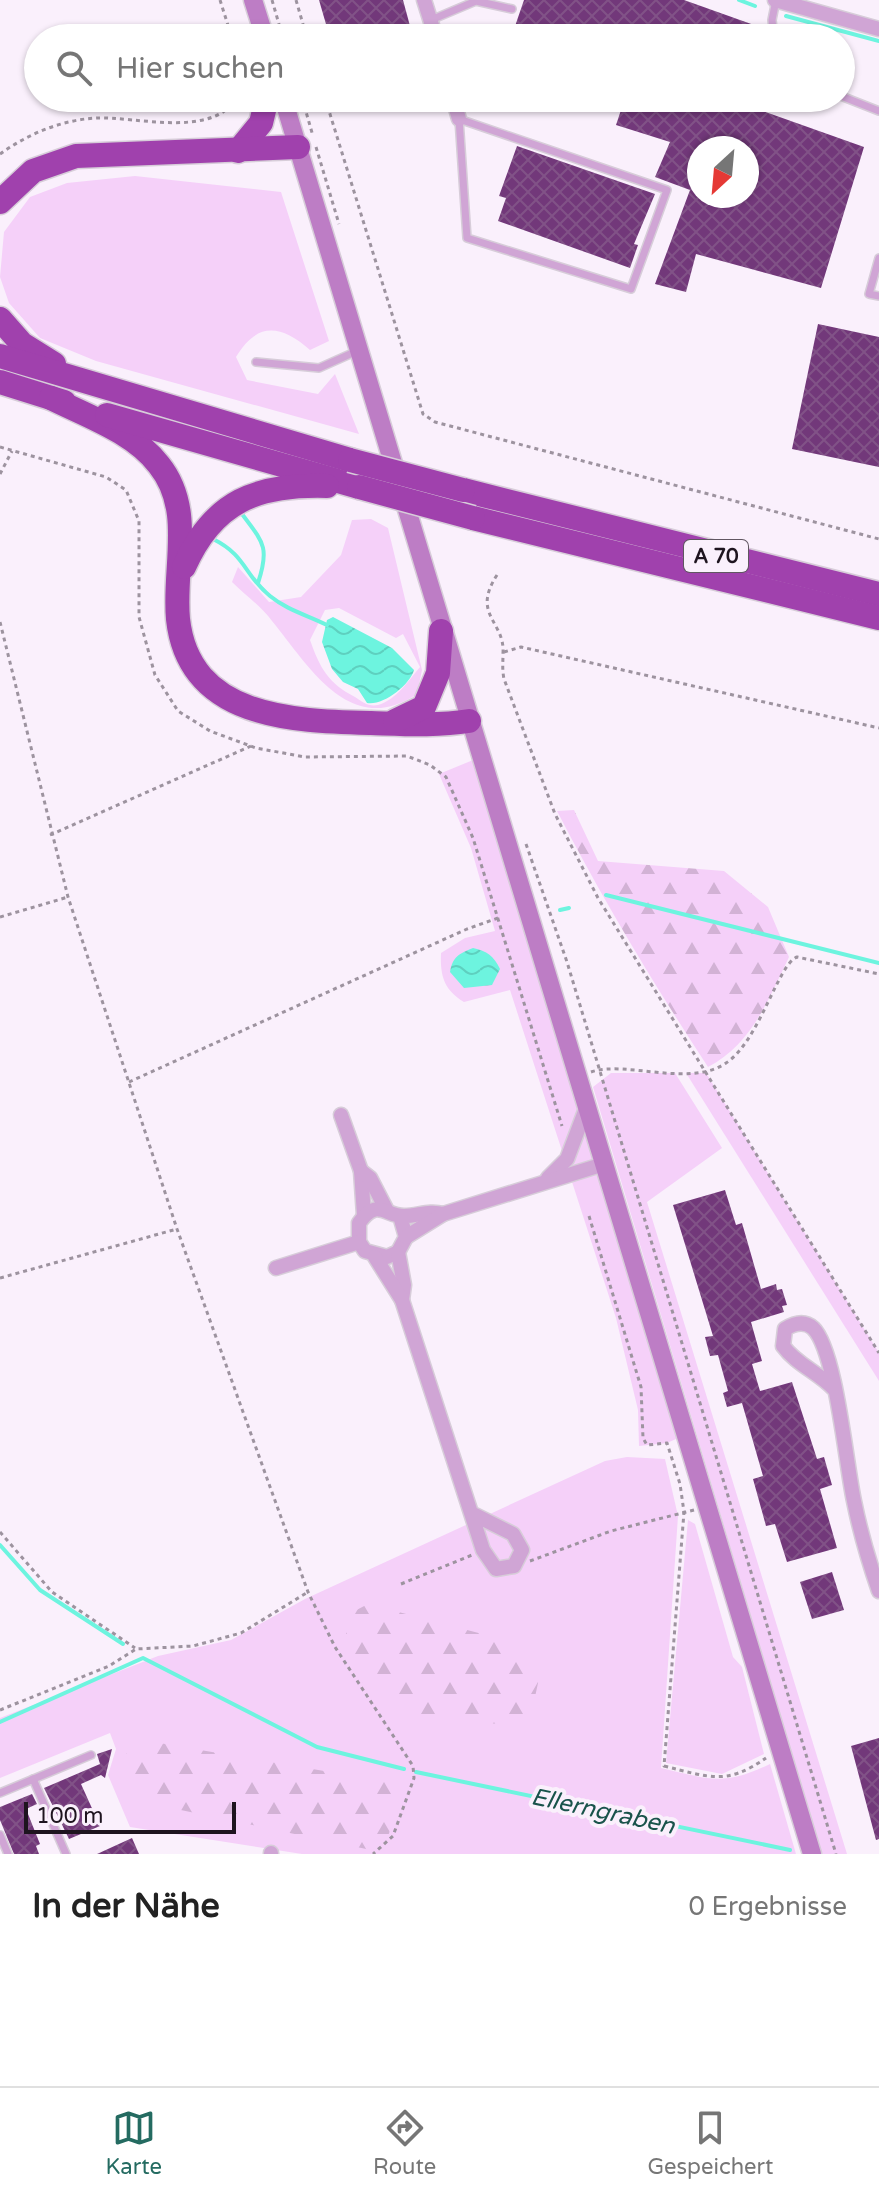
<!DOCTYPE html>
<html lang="de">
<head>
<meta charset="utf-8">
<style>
  :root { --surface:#fff; --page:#f2f2f2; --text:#222; --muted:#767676; --line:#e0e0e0; --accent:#246b61 }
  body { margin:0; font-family:"Varela Round",sans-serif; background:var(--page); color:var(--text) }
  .compass { position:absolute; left:687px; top:136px; width:72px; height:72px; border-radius:50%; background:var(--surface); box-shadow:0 2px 6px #0004; rotate:206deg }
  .scale { position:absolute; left:24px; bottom:20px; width:212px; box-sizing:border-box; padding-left:8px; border:4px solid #1e141f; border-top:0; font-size:22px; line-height:28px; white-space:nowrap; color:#1e141f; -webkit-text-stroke:6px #faf0fc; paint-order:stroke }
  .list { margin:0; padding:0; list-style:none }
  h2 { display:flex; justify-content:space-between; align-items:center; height:104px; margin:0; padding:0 32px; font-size:34px }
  h2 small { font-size:26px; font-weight:400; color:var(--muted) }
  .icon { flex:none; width:44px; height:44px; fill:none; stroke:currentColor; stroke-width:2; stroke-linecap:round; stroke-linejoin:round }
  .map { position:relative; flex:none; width:879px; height:1854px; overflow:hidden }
  .search { position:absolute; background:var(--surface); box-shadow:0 2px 6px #0004; left:24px; right:24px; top:24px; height:88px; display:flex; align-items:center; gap:20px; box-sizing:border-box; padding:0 28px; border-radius:44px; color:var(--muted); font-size:30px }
  .sheet { height:232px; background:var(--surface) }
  nav { display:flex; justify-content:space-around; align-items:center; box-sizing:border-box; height:112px; border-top:2px solid var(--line); background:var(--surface); font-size:22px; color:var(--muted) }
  nav a { display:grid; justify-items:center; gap:4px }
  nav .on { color:var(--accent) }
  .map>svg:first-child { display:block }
</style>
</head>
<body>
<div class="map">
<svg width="879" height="1854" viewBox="0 0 879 1854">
  <defs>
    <pattern id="forest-firs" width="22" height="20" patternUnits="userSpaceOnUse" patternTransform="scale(2)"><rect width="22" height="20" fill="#f5d0f9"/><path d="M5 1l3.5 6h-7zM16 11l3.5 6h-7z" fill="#d2b2d5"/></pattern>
    <pattern id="water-waves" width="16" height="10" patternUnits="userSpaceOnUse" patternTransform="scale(2)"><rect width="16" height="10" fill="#6df4df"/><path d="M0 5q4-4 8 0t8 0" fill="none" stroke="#5ed0bf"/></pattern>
    <pattern id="building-cross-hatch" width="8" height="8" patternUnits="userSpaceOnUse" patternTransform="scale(2)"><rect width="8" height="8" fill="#72387a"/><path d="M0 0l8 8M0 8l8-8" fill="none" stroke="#815287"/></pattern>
  </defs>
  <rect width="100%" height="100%" fill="#faf0fc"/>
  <g fill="#f5d0f9" fill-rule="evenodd">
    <path d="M135 176 281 192 329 341 310 350C280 324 257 322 236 357L247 380 318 394 335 374 359 434 96 361 40 338 9 303 0 277 4 232 30 197 67 183Z"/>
    <path d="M371 519 388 528 422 670 417 694C350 739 309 666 272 621 261 606 245 595 232 582L238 567 269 602 301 597 341 555 352 520ZM339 608 396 638 403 634 420 667C408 681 396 700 378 705 369 707 362 702 355 697 328 683 320 668 310 640L325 610Z"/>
    <path d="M478 758 685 1435 667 1443 639 1446 638 1410 616 1318 510 990 464 1002C444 990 440 976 441 953L465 938 495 931 471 848 439 774Z"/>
    <path d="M611 1073H675L722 1148 647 1202 847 1854H822L808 1808 593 1087Z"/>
    <path d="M686 1073H706L879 1353V1381Z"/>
    <path d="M627 1457 665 1459 678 1516 661 1768C710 1779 722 1787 770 1764L796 1854H302L130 1827 108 1775 116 1749 110 1733 0 1778V1718L158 1656 231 1640 305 1599 605 1461Z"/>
    <path d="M688 1520 695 1524 733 1657 742 1667 764 1754 722 1774 666 1763Z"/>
  </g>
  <g fill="url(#forest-firs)">
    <path d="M574 810 598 861 724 871 768 907 789 957C768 1000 752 1044 708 1067 653 983 603 900 557 811Z"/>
    <path d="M368 1604 490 1636 541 1669 529 1725C470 1722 375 1727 349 1659 345 1647 347 1629 345 1616Z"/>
    <path d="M130 1738 406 1785 387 1839 371 1850 133 1800 122 1776Z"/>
  </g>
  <g fill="url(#water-waves)">
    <path d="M333 617 392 648 414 670C410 685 383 706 367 703L358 689 343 682 332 669 322 642 327 620Z"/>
    <path d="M473 948C487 951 494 956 500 969L492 985 464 988 450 972C453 956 459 954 473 948Z"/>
  </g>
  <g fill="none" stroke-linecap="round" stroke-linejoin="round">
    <g stroke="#6df4df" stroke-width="4">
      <path d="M739 0 755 6"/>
      <path d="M786 16 879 41"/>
      <path d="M242 514C263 542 270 547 258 583"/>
      <path d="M213 539C247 556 243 574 270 596 287 610 307 615 327 625"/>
      <path d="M606 895 879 963"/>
      <path d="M560 910 569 908"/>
      <path d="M0 1545 40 1590 123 1644"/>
      <path d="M0 1722 143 1658 317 1747 404 1769"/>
      <path d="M416 1772 790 1850"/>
    </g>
  </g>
  <g fill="url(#building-cross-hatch)" fill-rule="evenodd">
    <path d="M319 0H403L410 26 375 38H330Z"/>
    <path d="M524 0H684L754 25 750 38H511Z"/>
    <path d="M625 98H726L864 147 821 288 696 254 686 292 655 284 690 190 655 177 670 142 616 125ZM699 148H747V196H699Z"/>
    <path d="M517 146 655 194 634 244 638 245 630 268 498 221 506 198 499 196Z"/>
    <path d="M818 324 879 337V467L792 449Z"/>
    <path d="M725 1190 736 1225 742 1223 761 1289 776 1284 777 1290 782 1289 787 1305 782 1306 784 1312 751 1322 762 1361 752 1364 760 1391 792 1382 817 1459 824 1457 832 1485 820 1489 837 1548 787 1562 775 1524 766 1526 753 1479 763 1476 742 1403 727 1407 723 1393 728 1391 718 1355 710 1356 705 1337 713 1336 673 1205Z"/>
    <path d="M832 1572 844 1610 812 1619 800 1582Z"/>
    <path d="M879 1738V1839L876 1840 851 1746Z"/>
    <path d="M112 1749 105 1778 101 1775 81 1784 100 1826 69 1839 44 1788 100 1764 97 1754Z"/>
    <path d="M32 1794 37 1804 26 1809 40 1844 36 1846 39 1854H14L0 1820V1807Z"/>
    <path d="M132 1838 139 1854H97Z"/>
  </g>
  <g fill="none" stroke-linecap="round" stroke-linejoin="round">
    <defs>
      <g id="lane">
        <path d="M431 20 476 1 512 9"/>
        <path d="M774 38 772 20 776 0"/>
        <path d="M841 96 879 111"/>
        <path d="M459 119 667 190 631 289 467 238Z"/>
        <path d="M879 258 869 294 879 296"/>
        <path d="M256 362 319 368 357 351"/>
        <path d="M33 1779 66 1854"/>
        <path d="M0 1793 91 1755"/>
        <path d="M0 1835 8 1854"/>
      </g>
      <g id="street">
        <path d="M424 0 436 38"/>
        <path d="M775 0 879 29"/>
        <path d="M453 98 459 119"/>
        <path d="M341 1115 361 1171 364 1215"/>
        <path d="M361 1171 370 1178 386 1209"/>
        <path d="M548 1178 567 1159 587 1106"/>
        <path d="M400 1216 406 1237 398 1252 387 1257 365 1251 359 1242V1223C377 1197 385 1216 404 1216 418 1216 429 1210 443 1214"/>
        <path d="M406 1237 443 1214 604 1164"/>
        <path d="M398 1252 404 1285 402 1300"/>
        <path d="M375 1257 402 1300 483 1550 496 1569 514 1566 522 1550 513 1534 471 1513"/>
        <path d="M276 1268 359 1242"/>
        <path d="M834 1389C819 1373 796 1364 783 1346L785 1329C793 1324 804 1320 813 1328 836 1350 846 1465 854 1501 860 1531 869 1562 879 1591"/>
        <path d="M271 1854V1853"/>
      </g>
      <g id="secondary">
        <path d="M253 0 265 38"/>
        <path d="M283 98 812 1854"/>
      </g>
      <g id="highway">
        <path d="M238 151 261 123 267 98"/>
        <path d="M0 202 33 171 76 156 298 147"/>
        <path d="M0 319 22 344 54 364"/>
        <path d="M0 356 350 460"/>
        <path d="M0 382 64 402"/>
        <path d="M51 398C87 416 134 432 159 465 195 510 173 567 178 619 189 719 294 721 371 723 404 724 437 726 469 721"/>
        <path d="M107 415 359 487"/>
        <path d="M463 490 879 594"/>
        <path d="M473 518 879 618"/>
        <path d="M184 567C213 501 257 484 327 486"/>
        <path d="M395 721 424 707 438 673 441 631"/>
      </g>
    </defs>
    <use href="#lane" stroke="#d7cdd9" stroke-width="10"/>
    <use href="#street" stroke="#d7cdd9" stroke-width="17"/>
    <use href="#secondary" stroke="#d7cdd9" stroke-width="21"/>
    <use href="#highway" stroke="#d7cdd9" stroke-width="27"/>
    <g stroke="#9d939f" stroke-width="3" stroke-dasharray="4 4" stroke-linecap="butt">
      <path d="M220 0 232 38"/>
      <path d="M272 0 283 38"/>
      <path d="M296 0 307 38"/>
      <path d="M302 98 313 136"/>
      <path d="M325 98 423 414 435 422 879 539"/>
      <path d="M316 147 339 224"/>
      <path d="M0 154C28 134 61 120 96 118 135 116 211 139 237 98"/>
      <path d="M0 447 106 477 126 490 139 521V617L155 675 178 711 210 731 256 748 305 757 407 756 430 765 446 777 473 838 562 1126"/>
      <path d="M0 474 12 451"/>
      <path d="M497 575C471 615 505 621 503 653 503 663 502 669 504 679L555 814 598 898 879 1353"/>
      <path d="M0 622 68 897 177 1229 308 1592 335 1647 413 1766 414 1778 393 1836 373 1854"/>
      <path d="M504 652 521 647 879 728"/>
      <path d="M50 835 251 746"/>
      <path d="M526 844 567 962 836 1854"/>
      <path d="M0 917 68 897"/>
      <path d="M591 1072C626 1060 689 1088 726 1063 759 1042 778 964 797 957L879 974"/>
      <path d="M129 1082 467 929 498 918"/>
      <path d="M589 1216 641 1387 643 1438 647 1445 667 1443 680 1484 684 1512 664 1766C709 1777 726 1786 766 1758"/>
      <path d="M0 1278 177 1229"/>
      <path d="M0 1532 52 1592 135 1648"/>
      <path d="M530 1561 611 1531 694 1510"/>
      <path d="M401 1584 472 1555"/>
      <path d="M0 1710 109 1666 136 1649 193 1646 241 1633 308 1592"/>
    </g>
    <use href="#lane" stroke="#d0a5d5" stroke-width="7"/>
    <use href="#street" stroke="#d0a5d5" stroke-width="14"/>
    <use href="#secondary" stroke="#bd7dc5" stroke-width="18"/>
    <use href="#highway" stroke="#a041ad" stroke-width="24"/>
    <defs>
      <g id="highway-bridge">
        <path d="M350 460 463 490"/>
        <path d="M359 487 473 518"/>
      </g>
    </defs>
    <use href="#highway-bridge" stroke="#d7cdd9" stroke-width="27" stroke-linecap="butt"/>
    <use href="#highway-bridge" stroke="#a041ad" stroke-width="24"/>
  </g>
  <g text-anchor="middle" stroke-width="8" stroke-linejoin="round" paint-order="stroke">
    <rect fill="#faf0fc" stroke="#605661" stroke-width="2" x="684" y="540" width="64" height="32" rx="6"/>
    <g font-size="20" font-weight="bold" fill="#1e141f">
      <text x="716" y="563">A 70</text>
    </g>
    <g font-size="24" font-style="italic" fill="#19534b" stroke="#faf0fc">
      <text transform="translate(603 1811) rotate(12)" y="8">Ellerngraben</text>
    </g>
  </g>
</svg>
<svg class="compass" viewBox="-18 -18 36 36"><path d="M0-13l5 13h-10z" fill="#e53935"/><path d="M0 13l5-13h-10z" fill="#767676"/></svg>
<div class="scale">100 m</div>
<div class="search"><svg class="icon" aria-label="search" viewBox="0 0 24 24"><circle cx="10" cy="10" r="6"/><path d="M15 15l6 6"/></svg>Hier suchen</div>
</div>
<section class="sheet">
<h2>In der Nähe<small>0 Ergebnisse</small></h2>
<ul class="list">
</ul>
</section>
<nav>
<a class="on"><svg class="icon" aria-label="map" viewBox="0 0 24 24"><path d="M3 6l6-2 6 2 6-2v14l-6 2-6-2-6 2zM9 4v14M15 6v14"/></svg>Karte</a>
<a><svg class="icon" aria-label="directions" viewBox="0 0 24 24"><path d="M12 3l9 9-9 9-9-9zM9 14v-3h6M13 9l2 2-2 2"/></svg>Route</a>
<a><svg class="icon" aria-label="saved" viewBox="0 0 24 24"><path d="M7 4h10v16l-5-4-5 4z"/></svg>Gespeichert</a>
</nav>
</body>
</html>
